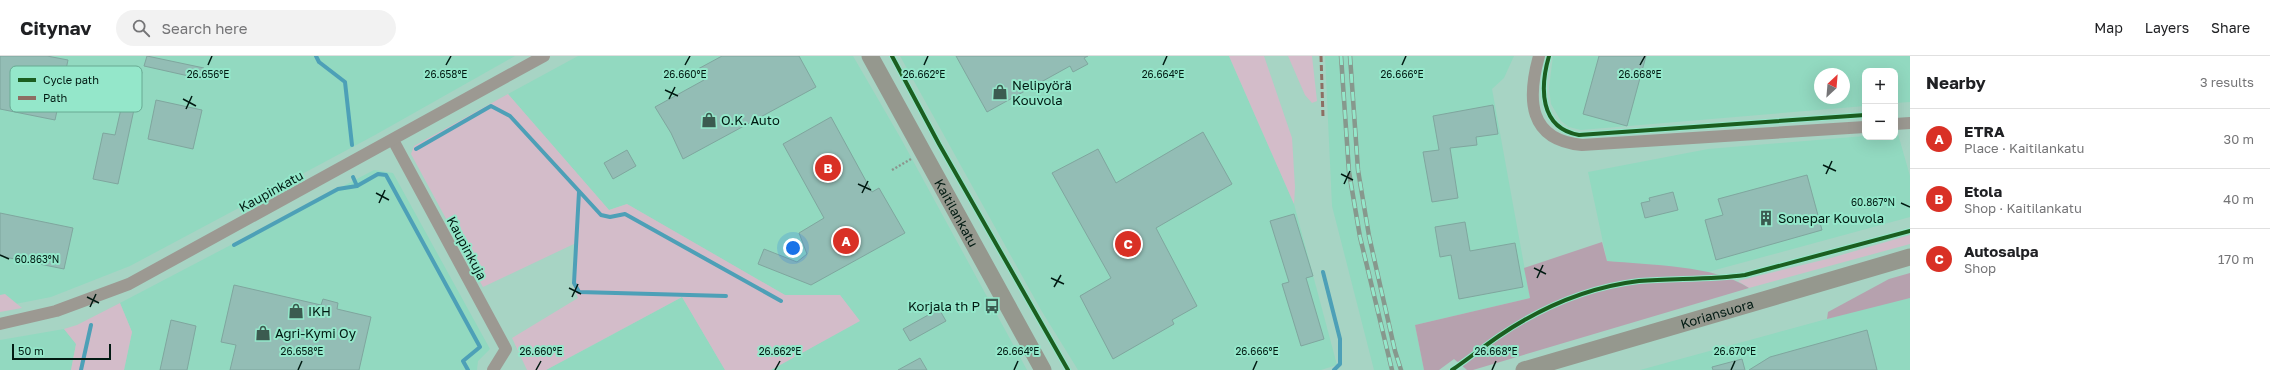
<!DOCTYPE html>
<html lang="en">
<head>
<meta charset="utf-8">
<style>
  :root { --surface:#fff; --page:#f2f2f2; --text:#202124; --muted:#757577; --line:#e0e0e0; --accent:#d93025 }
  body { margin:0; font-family:"Golos Text",sans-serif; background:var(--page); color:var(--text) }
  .controls { position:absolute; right:12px; top:12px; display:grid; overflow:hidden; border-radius:8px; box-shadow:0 4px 16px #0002 }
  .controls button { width:36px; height:36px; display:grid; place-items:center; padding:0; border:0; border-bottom:1px solid var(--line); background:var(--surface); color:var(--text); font:20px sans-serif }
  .compass { position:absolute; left:1814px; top:12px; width:36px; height:36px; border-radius:50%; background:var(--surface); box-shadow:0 4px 16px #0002; rotate:26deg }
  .scale { position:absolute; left:12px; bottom:10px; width:99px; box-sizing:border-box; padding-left:4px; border:2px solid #011a12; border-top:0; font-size:11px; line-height:14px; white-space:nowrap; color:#011a12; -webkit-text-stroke:3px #94e7ca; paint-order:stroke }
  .you { position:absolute; left:793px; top:192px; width:14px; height:14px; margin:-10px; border:3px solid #fff; border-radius:50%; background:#1a73e8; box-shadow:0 0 0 6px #1a73e833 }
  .badge { display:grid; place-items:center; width:26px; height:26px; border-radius:50%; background:var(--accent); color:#fff; font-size:13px; font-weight:700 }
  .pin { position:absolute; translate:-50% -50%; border:2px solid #fff; box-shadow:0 1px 4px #0006 }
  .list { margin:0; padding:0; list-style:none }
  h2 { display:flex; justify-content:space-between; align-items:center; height:52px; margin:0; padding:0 16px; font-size:17px }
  h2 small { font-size:13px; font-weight:400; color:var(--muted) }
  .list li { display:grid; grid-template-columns:26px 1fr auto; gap:12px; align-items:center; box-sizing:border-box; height:60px; padding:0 16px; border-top:1px solid var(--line) }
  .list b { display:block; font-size:15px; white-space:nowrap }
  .list p { margin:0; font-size:13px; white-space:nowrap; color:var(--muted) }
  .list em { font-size:13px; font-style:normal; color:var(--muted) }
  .icon { flex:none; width:22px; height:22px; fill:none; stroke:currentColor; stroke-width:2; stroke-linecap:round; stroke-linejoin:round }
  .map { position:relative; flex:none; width:1910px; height:314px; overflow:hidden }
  header { display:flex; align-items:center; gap:24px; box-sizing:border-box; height:56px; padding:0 20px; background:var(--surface); border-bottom:1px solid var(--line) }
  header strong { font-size:19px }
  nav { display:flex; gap:22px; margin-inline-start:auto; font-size:14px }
  .search { width:280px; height:36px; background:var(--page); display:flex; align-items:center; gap:10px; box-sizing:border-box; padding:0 14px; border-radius:22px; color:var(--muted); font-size:15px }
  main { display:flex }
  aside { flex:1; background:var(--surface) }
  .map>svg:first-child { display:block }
</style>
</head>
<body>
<header>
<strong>Citynav</strong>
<div class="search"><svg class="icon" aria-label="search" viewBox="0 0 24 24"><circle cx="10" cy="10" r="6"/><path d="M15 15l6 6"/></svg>Search here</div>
<nav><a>Map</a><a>Layers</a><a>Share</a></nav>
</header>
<main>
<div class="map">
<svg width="1910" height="314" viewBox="0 0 1910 314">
  <rect width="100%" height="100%" fill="#a7d4c4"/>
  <g fill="#92d9c0" fill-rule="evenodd">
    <path d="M0 0H515L375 79 130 210 51 241 0 251Z"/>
    <path d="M578 0H853L900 81 1027 314H771L859 265 840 239H785L627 148 609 154 508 38Z"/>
    <path d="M900 0H1229L1294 148 1337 309 1321 314H1078L1041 254Z"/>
    <path d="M1325 0H1514L1504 22 1492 33 1530 242 1415 269 1424 314H1374L1332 150Z"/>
    <path d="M1553 0H1910V46L1895 47V15H1865V50L1581 74 1569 71 1561 65 1551 48 1549 32ZM1820 18H1844V42H1820Z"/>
    <path d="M1895 78H1898L1910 120V161L1708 216 1607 205 1588 116 1708 93 1865 80 1895 81Z"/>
    <path d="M374 114 393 117 490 293 478 305 477 314H124L132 276 120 247Z"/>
    <path d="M682 241 725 314H546L597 287Z"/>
    <path d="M1910 242V314H1640L1889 246Z"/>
    <path d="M64 273 76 288 71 314H0V284Z"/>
  </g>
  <g fill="#d3bcc9">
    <path d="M1229 0H1264L1292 82 1295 131 1294 148Z"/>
    <path d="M1288 0H1312L1317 45 1312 47 1305 39Z"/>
    <path d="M508 38 609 154 627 148 785 239H840L860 265 771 314H725L682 241 546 314H527L512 282 578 242 572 227 576 187 483 231 411 98 414 90Z"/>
    <path d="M1910 179V188L1749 232 1738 225 1831 202Z"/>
    <path d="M5 238 22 252 0 256V239Z"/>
    <path d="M120 247 132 276 124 314H71L76 288 64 273 77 269Z"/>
  </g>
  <g fill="#b6a1ae">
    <path d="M1602 186 1607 205C1649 209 1715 209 1749 232L1473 314H1467L1454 303 1439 314H1424L1415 269 1530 242 1524 212Z"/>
    <path d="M1910 217V242L1827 263 1828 256 1889 223Z"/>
  </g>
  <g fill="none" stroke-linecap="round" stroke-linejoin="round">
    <g stroke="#4da0b7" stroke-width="4">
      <path d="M316 0 319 6 345 26 352 89"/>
      <path d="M416 93 491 50 510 60 601 159 610 161 625 158 781 245"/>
      <path d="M353 121 357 130"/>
      <path d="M579 136 574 227 579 236 726 240"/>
      <path d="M234 189 338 133 357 130 378 118 386 119 480 291 463 305 468 314"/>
      <path d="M1323 216 1340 283V308L1334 314"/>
      <path d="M81 314 91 269"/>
    </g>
  </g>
  <g fill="#93bdb5" stroke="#7fa69e">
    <path d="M0 0H47L68 4 55 64 0 53Z"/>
    <path d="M147 0 204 12 202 23 144 10Z"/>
    <path d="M722 0H799L816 31 683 103 671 77 655 51 704 24 698 13Z"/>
    <path d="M956 0H1088L1084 2 1088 8 1073 16 1070 10 987 56Z"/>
    <path d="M1599 0H1646L1627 70 1583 58Z"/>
    <path d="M130 14 142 16 118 128 93 123 103 77 115 79Z"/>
    <path d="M156 44 202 54 193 93 148 83Z"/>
    <path d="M1493 49 1498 78 1476 81 1477 89 1450 92 1458 142 1432 146 1423 96 1439 94 1433 60Z"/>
    <path d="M831 61 872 136 879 132 905 177 811 229 758 208 764 193 797 206 807 198 799 177 824 162 783 88Z"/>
    <path d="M1203 76 1232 128 1156 172 1197 250 1172 264 1174 268 1113 303 1080 240 1111 222 1052 117 1098 93 1116 127Z"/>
    <path d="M627 94 636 110 613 123 604 107Z"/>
    <path d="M1807 119 1822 174 1716 204 1705 164 1723 159 1718 143Z"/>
    <path d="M1673 136 1678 154 1645 162 1641 147 1650 145 1649 142Z"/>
    <path d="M0 157 73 172 64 213 0 200Z"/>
    <path d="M1294 158 1313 220 1306 222 1324 283 1301 290 1282 228 1289 226 1270 165Z"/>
    <path d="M1465 166 1470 195 1515 187 1523 231 1459 243 1451 199 1440 201 1435 171Z"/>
    <path d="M234 229 321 249 323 243 338 247 337 253 371 261 359 314H230L236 289 221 286Z"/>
    <path d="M939 253 946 265 910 285 903 273Z"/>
    <path d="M171 264 196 270 187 314H160Z"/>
    <path d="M1867 274 1877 314H1749L1770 301Z"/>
    <path d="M920 302 927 314H898Z"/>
    <path d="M1742 303 1745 314H1713L1712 311Z"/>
  </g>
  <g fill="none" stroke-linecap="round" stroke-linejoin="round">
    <path stroke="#8c938c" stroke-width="2.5" stroke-dasharray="2 2" stroke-linecap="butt" d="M892 114 911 103"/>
    <g stroke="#9c9992" stroke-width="12">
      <path d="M1539 0C1527 43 1528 84 1582 89L1865 71"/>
      <path d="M1895 68 1910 67"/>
      <path d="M393 84 506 293 493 314"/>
      <path d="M0 268 56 255 129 228 544 0"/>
    </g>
    <g stroke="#95988e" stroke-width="17">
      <path id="s1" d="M870 0 1043 314"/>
      <path id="s2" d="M1524 314 1910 201"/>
    </g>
    <defs>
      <g id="rail">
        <path d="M1341 0 1349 116 1360 181 1392 314"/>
        <path d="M1350 0 1358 114 1369 180 1395 295 1401 314"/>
      </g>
    </defs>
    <use href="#rail" stroke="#87988d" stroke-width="4.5"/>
    <use href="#rail" stroke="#94e7ca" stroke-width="3" stroke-dasharray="9" stroke-linecap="butt"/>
    <g stroke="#8d6e63" stroke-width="3" stroke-dasharray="6 3" stroke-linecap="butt">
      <path d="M1321 0 1323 61"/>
      <path d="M1876 15V12"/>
    </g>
    <defs>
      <g id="cycleway">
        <path d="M892 0 939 88 1068 314"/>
        <path d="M1549 0C1540 31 1539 72 1579 79L1865 59"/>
        <path d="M1452 314C1468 303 1483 291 1499 280 1540 252 1589 231 1639 225 1674 222 1710 224 1745 219L1910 175"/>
      </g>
    </defs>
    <use href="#cycleway" stroke="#94e7ca" stroke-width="6"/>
    <use href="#cycleway" stroke="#1b5e20" stroke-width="4"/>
  </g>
  <path fill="none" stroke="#011a12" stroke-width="1.5" d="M208 9 212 0M446 9 451 0M685 9 690 0M924 9 928 0M1163 9 1167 0M1402 9 1406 0M1640 9 1645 0M665 34 678 40M183 43 196 50M669 43 675 31M186 53 192 40M1823 109 1836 115M1341 118 1353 124M1826 118 1832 105M858 128 871 134M1344 128 1350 115M376 137 389 144M862 137 868 125M379 147 385 134M1901 147 1910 151M0 199 9 203M1534 212 1546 218M1051 222 1064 228M1537 222 1543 209M1054 231 1061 219M569 232 581 238M87 241 99 247M572 241 578 228M90 251 96 238M298 314 302 305M536 314 541 305M775 314 780 305M1014 314 1018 305M1253 314 1257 305M1492 314 1496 305M1731 314 1735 305"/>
  <defs>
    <symbol id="shop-bare" viewBox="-9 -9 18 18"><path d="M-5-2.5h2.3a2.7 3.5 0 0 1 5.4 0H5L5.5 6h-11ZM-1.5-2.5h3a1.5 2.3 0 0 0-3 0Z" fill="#3b5b50" stroke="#94e7ca" stroke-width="2.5" paint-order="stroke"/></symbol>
    <symbol id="building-bare" viewBox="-9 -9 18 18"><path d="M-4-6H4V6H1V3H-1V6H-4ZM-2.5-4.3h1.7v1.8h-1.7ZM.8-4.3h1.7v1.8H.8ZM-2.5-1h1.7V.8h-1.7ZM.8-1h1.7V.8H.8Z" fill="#3b5b50" stroke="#94e7ca" stroke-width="2.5" paint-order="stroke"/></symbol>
    <symbol id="bus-bare" viewBox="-9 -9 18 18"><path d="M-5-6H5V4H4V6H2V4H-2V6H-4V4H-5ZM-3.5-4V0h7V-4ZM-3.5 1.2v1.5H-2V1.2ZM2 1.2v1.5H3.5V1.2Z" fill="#3b5b50" stroke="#94e7ca" stroke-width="2.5" paint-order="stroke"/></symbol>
  </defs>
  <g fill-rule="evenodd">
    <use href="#shop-bare" x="989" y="25" width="22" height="22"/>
    <use href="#shop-bare" x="698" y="53" width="22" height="22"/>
    <use href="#building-bare" x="1755" y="151" width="22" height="22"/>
    <use href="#bus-bare" x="981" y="239" width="22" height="22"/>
    <use href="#shop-bare" x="285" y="244" width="22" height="22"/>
    <use href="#shop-bare" x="252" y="266" width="22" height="22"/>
  </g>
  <g text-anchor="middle" stroke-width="4" stroke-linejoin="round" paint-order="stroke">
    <g font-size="13" fill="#011a12" stroke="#94e7ca" text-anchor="start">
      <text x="1012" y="34">Nelipyörä<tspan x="1012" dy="15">Kouvola</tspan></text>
      <text x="721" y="69">O.K. Auto</text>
      <text x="1778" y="167">Sonepar Kouvola</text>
      <text x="980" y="255" text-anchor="end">Korjala th P</text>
      <text x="308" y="260">IKH</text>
      <text x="275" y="282">Agri-Kymi Oy</text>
    </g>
    <g font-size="13" fill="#011a12" stroke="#94e7ca">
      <text transform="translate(271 135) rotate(-29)" y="5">Kaupinkatu</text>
      <text dy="5" stroke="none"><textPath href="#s1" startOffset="179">Kaitilankatu</textPath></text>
      <text transform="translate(467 192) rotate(62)" y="5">Kaupinkuja</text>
      <text dy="5" stroke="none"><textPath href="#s2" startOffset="201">Koriansuora</textPath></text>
    </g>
  </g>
  <rect x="10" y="10" width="132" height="46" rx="6" fill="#94e7ca" stroke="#68aa93" stroke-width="1"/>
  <rect x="18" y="22" width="18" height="4" fill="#1b5e20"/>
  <rect x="18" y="40" width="18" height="4" fill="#8d6e63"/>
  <g font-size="11" fill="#011a12">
    <text x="43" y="28">Cycle path</text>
    <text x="43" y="46">Path</text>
  </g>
  <g font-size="10" text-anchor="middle" fill="#011a12" stroke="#94e7ca" stroke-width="4" stroke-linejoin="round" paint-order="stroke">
    <text x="208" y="22">26.656°E</text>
    <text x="446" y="22">26.658°E</text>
    <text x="685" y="22">26.660°E</text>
    <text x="924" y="22">26.662°E</text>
    <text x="1163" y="22">26.664°E</text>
    <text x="1402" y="22">26.666°E</text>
    <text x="1640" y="22">26.668°E</text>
    <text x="1873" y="150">60.867°N</text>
    <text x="37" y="207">60.863°N</text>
    <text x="302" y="299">26.658°E</text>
    <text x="541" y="299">26.660°E</text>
    <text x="780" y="299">26.662°E</text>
    <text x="1018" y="299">26.664°E</text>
    <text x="1257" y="299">26.666°E</text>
    <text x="1496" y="299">26.668°E</text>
    <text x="1735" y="299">26.670°E</text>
  </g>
</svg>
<div class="controls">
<button>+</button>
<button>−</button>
</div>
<svg class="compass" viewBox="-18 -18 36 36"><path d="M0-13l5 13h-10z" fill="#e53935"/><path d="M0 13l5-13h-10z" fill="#757577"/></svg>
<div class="scale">50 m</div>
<div class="you"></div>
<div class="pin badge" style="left:846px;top:185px">A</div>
<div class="pin badge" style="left:828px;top:112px">B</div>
<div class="pin badge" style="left:1128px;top:188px">C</div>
</div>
<aside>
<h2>Nearby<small>3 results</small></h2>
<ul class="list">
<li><span class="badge">A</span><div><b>ETRA</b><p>Place · Kaitilankatu</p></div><em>30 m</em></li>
<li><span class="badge">B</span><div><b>Etola</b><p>Shop · Kaitilankatu</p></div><em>40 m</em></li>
<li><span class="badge">C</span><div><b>Autosalpa</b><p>Shop</p></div><em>170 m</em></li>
</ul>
</aside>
</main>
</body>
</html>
